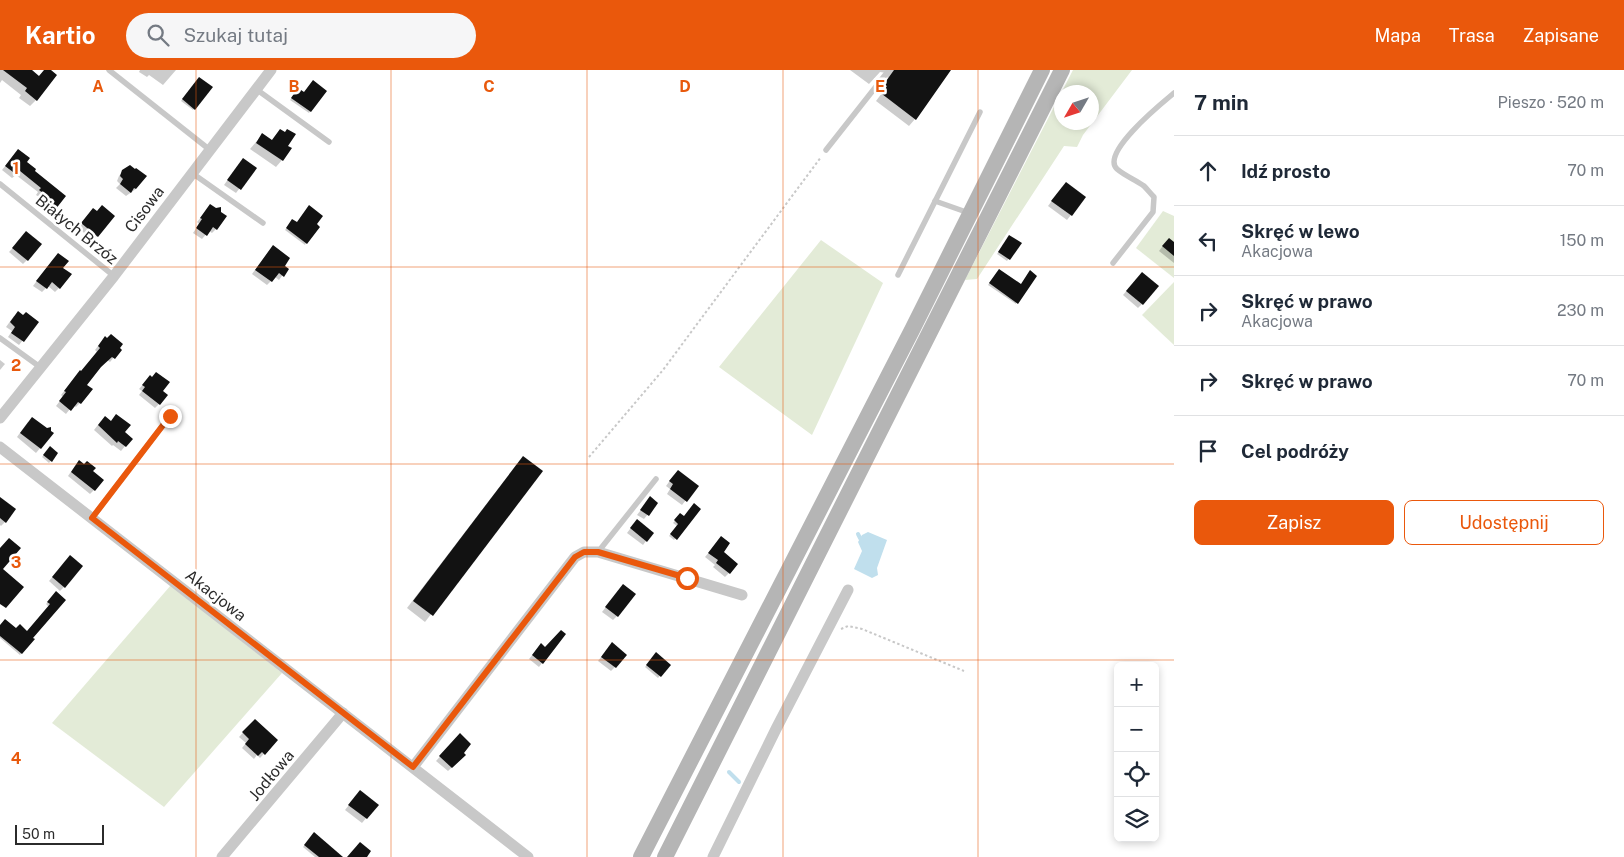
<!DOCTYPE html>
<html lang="pl">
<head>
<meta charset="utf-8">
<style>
  :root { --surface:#fff; --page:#f6f6f7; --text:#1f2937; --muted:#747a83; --line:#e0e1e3; --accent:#ea580c }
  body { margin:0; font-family:"Public Sans",sans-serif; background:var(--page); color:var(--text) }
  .controls { position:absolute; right:15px; bottom:15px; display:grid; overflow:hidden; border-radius:8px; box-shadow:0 2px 8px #0003 }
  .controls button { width:45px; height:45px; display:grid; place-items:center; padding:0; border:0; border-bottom:1px solid var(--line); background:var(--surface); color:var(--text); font:25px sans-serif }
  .compass { position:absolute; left:1054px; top:15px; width:45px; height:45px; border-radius:50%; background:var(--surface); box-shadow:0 2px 8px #0003; rotate:231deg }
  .scale { position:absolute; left:15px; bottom:12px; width:89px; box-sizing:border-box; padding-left:5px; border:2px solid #2b2b2b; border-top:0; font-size:14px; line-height:18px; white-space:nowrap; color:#2b2b2b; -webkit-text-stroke:4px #fff; paint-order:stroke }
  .stop { position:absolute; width:15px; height:15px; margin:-11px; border:4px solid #ea580c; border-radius:50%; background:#fff }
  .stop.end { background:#ea580c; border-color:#fff; box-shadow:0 1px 5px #0008 }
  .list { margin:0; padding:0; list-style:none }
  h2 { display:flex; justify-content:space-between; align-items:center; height:65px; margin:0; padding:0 20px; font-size:21px }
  h2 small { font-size:16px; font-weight:400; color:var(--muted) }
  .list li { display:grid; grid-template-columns:32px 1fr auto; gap:15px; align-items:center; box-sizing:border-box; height:70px; padding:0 20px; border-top:1px solid var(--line) }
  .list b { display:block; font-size:19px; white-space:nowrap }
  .list p { margin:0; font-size:16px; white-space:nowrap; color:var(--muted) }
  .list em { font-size:16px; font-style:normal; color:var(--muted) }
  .actions { display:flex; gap:10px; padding:15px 20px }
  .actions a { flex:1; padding:11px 0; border:1px solid var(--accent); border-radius:8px; text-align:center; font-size:18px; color:var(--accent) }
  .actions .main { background:var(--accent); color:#fff }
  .icon { flex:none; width:28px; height:28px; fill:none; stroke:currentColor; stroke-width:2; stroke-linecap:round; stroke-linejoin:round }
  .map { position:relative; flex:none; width:1174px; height:787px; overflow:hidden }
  header { display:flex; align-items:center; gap:30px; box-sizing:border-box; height:70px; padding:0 25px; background:var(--accent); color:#fff }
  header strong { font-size:24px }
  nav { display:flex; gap:28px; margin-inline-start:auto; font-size:18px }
  .search { width:350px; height:45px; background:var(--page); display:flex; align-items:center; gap:12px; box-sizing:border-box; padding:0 18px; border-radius:28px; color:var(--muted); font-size:19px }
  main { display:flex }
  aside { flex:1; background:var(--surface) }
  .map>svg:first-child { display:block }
</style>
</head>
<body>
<header>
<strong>Kartio</strong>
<div class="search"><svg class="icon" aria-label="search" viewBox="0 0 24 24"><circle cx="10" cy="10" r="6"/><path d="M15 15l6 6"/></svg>Szukaj tutaj</div>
<nav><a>Mapa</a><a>Trasa</a><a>Zapisane</a></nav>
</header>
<main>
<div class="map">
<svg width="1174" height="787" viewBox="0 0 1174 787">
  <rect width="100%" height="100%" fill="#fff"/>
  <g fill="#e3ebd7" fill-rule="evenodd">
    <path d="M1073 0H1132L1083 65 1077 77 1064 76 977 209 965 210ZM1062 22H1092V52H1062Z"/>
    <path d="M1163 141 1174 146V208L1136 178Z"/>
    <path d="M821 170 883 213 812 365 719 297Z"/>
    <path d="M1174 212V275L1142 245Z"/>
    <path d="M171 515 282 603 164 737 52 653Z"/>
  </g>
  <path fill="#c0dfed" d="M868 462 887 470 877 498 878 505 872 508 854 499 862 481 858 472 862 465Z"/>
  <g fill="#0003">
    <path d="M0 0H30L38 7 45 0H49L36 30 30 36 19 28 21 25 2 10 0 13Z"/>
    <path d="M140 0H176L163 15 149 5 147 7 139 2Z"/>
    <path d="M850 0H950L915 49 909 56 876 31 882 23 879 21 888 9 886 3 880 2 869 14Z"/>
    <path d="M197 10 194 39 193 40 181 31Z"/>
    <path d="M297 21 304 24 325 21 309 43 290 30Z"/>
    <path d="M280 60 286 76 282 90 276 97 250 79 262 65 271 71Z"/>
    <path d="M14 85 26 92 33 101 55 139 51 143 44 137 45 135 40 130 41 128 36 125 38 122 16 105 12 108 2 100Z"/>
    <path d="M239 94 255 98 236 123 224 115Z"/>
    <path d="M123 101 136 119 126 126 116 118 120 114 117 111 119 106Z"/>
    <path d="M1062 117 1085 127 1067 150 1048 136Z"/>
    <path d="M207 140 216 159 212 163 209 161 202 169 193 163 199 154 197 152Z"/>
    <path d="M89 144 97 166 93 170 78 158Z"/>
    <path d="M291 152 315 155 305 175 285 160Z"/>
    <path d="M23 167 27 190 23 194 9 182Z"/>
    <path d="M1008 168 1020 173 1007 191 997 184Z"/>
    <path d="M1165 173H1174V193L1159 181Z"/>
    <path d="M269 181 287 199 279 210 275 207 267 215 252 204Z"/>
    <path d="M54 188 59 218 55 222 48 216 42 222 33 216Z"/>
    <path d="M997 202 1020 215 1016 234 988 215Z"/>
    <path d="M1138 207 1142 234 1138 238 1123 225Z"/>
    <path d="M14 246H23L37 252 19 275 8 267 12 261 6 257Z"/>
    <path d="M101 272 120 280 110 292 107 290 86 315 80 333 76 337 73 335 66 344 56 336 63 327 61 325 76 306 81 303 97 282 95 280Z"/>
    <path d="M0 290 5 294 0 300Z"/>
    <path d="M146 311 161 321 159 334 155 338 139 325 142 321 139 319Z"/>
    <path d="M101 351 123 363 131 369 121 381 113 375 112 376 94 360Z"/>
    <path d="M28 352 52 364 36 383 17 367Z"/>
    <path d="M50 378 57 383 49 393 42 387Z"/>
    <path d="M517 394 541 402 425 552 407 538Z"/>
    <path d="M84 395 91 401 94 420 90 424 68 406 75 396Z"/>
    <path d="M674 405 697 416 682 435 667 424 670 419 666 416Z"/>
    <path d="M650 428 657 433 644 449 637 445Z"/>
    <path d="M0 431 5 452 1 456 0 455Z"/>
    <path d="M699 439 674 470 669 466 677 456 673 453 680 445 684 448Z"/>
    <path d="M633 455 646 471 643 475 627 463Z"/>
    <path d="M718 472 729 503 725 507 713 497 715 495 705 487Z"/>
    <path d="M66 491 64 517 60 521 49 511Z"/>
    <path d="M619 520 617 546 613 550 602 542Z"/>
    <path d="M56 523 64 530 32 568 33 569 20 585 0 568V557L27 562 49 537 46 534Z"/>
    <path d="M564 564 539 597 529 589 538 578H545Z"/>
    <path d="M608 578 615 597 611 601 598 591Z"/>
    <path d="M656 584 669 595 658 608 645 597Z"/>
    <path d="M255 650 277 670 260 688 257 685 254 689 242 678 246 673 239 667Z"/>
    <path d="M460 665 462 683 465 685 448 701 436 691Z"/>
    <path d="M356 726 377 735 362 753 345 740Z"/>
    <path d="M314 764 341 787H315L303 777Z"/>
  </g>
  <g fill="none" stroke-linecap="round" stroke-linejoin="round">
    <g stroke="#c0dfed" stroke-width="4">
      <path d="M858 464 860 468"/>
      <path d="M729 702 739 712"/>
    </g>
  </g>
  <g fill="#121212">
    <path d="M3 0H32L39 6 44 0H51L57 5 37 31 25 21 27 18Z"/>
    <path d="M894 0H951L916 50 882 24 887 16 884 14Z"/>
    <path d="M199 7 213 17 195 40 182 29Z"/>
    <path d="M313 10 327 21 311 42 291 28 298 18 304 22Z"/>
    <path d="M280 59 285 62 287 59 296 64 288 76 292 78 283 91 256 73 262 63 272 70Z"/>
    <path d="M18 79 30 88 27 92 36 99 35 101 66 126 55 140 47 133 48 130 43 126 44 124 39 120 41 118 20 101 17 105 5 96Z"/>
    <path d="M243 88 257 98 241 120 227 110Z"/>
    <path d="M130 95 135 99 136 98 147 106 136 119 134 118 131 123 120 114 123 109 120 106 122 100Z"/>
    <path d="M1066 112 1086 127 1072 146 1051 131Z"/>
    <path d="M210 134 216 138 221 137V142L227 146 217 160 213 157 207 166 196 158 202 149 200 148Z"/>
    <path d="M102 135 115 146 98 167 81 153 93 138 97 141Z"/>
    <path d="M309 135 323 146 317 154 320 157 307 174 286 158 292 149 297 152Z"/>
    <path d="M26 161 42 174 28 191 12 178Z"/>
    <path d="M1009 165 1022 173 1010 190 998 182Z"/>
    <path d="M1169 168 1174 172V186L1162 176Z"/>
    <path d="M273 175 290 188 285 196 289 199 284 207 279 203 272 212 255 200Z"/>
    <path d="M58 183 69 191 63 198 72 204 60 219 52 212 47 219 36 211Z"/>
    <path d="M999 199 1021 214 1030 200 1037 206 1018 234 989 213Z"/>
    <path d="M1142 202 1159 216 1143 235 1126 221Z"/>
    <path d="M18 241 23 245 26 242 39 252 24 272 11 263 15 257 10 252Z"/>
    <path d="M111 264 123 274 120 278 122 280 115 289 112 287 101 297 87 315 93 319 81 334 78 332 71 341 59 331 66 322 64 321 80 300 81 301 100 278 98 276 105 266 107 268Z"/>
    <path d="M156 302 170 312 163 321 168 325 160 335 142 321 145 317 142 315 150 305 152 307Z"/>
    <path d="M116 344 131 355 125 362 133 369 126 377 118 371 117 373 98 355 105 346 111 351Z"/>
    <path d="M32 347 47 358 51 357V361L54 363 41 379 20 363Z"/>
    <path d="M50 376 58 383 52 392 43 385Z"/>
    <path d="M523 386 543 401 433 546 413 531Z"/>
    <path d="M79 390 84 394 87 391 96 398 93 401 104 410 95 421 71 402Z"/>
    <path d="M678 400 699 416 687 432 670 419 673 414 669 411Z"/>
    <path d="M650 426 658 433 649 446 640 440Z"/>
    <path d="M0 427 16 439 6 453 0 448Z"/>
    <path d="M694 433 701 439 677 470 670 464 678 454 674 450 680 443 684 446Z"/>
    <path d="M637 449 654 463 647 472 630 458Z"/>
    <path d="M721 466 730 473 724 482 738 494 730 504 716 493 718 490 708 483Z"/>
    <path d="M9 468 21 478 3 499 24 517 6 538 0 534V478Z"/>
    <path d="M70 485 83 496 65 518 52 507Z"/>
    <path d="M623 514 636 524 618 547 605 537Z"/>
    <path d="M56 521 66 530 33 568 35 569 22 584 0 566V555L5 549 16 558 20 554 27 561 50 534 47 532Z"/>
    <path d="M561 560 566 564 543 594 532 585 541 573 545 577Z"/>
    <path d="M612 572 627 585 616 598 601 587Z"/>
    <path d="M656 582 671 595 661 607 646 595Z"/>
    <path d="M255 649 278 670 265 685 262 682 258 686 245 674 249 669 242 662Z"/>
    <path d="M460 663 471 674 464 683 466 685 452 698 439 686Z"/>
    <path d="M360 720 379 735 367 749 348 735Z"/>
    <path d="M314 762 343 787H319L304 775Z"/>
    <path d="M360 772 371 781 367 787H347Z"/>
  </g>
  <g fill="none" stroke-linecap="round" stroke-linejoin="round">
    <g stroke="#c8c8c8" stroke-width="2" stroke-dasharray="2.5 2.5" stroke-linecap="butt">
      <path d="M589 387 663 300 821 87"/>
      <path d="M841 559 848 556 862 559 964 601"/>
    </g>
    <g stroke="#c8c8c8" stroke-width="5.5">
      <path d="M109 0 210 80"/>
      <path d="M256 19 329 72"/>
      <path d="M826 80 889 0"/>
      <path d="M192 103 263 153"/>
      <path d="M0 114 114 206"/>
      <path d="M935 131 969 143"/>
      <path d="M1113 193 1153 142 1154 127C1151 124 1147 119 1144 116 1136 110 1125 106 1117 99 1100 83 1162 33 1174 23"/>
      <path d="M898 205 980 42"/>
      <path d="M0 268 40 297"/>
      <path d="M92 448 170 346"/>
      <path d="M598 482 656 409"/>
    </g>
    <g stroke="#c8c8c8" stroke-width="11">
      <path d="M0 348 114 206 271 0"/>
      <path d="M0 377 528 787"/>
      <path d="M413 697 575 487 584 482H598L742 525"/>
      <path d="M222 787 343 643"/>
      <path d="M713 787 776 659 848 520"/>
    </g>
    <g stroke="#b5b5b5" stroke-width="16">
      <path d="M641 787 912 260 1042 0"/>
      <path d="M665 787 1062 0"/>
    </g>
  </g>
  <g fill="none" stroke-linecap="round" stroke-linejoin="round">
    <path stroke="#ea580c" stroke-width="6" d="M170 346 92 448 413 697 575 487 584 482H598L687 508"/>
  </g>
  <path fill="none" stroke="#e8590c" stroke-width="1" stroke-opacity="0.55" d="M196 0V787M391 0V787M587 0V787M783 0V787M978 0V787M0 197H1174M0 394H1174M0 590H1174"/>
  <g text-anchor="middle" stroke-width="5" stroke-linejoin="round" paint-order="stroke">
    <g font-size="16" fill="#2b2b2b" stroke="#fff">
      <text transform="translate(144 139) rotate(-53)" y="6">Cisowa</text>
      <text transform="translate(77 159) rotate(39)" y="6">Białych Brzóz</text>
      <text transform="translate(216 525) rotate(38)" y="6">Akacjowa</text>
      <text transform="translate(271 705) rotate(-50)" y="6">Jodłowa</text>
    </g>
  </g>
  <g font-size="16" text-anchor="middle" font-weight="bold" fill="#e8590c" stroke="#fff" stroke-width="5" stroke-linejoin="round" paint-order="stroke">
    <text x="98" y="22">A</text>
    <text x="294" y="22">B</text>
    <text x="489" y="22">C</text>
    <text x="685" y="22">D</text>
    <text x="880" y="22">E</text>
    <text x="16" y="104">1</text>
    <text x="16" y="301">2</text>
    <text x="16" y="498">3</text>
    <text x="16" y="694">4</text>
  </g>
</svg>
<div class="controls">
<button>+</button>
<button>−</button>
<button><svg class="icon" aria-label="locate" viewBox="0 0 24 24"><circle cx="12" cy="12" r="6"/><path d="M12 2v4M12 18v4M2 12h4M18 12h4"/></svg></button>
<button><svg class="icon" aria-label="layers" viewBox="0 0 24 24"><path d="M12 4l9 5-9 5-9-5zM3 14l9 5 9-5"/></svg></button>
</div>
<svg class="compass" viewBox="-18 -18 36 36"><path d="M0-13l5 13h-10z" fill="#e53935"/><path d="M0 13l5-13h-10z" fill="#747a83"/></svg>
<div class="scale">50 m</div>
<div class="stop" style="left:687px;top:508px"></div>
<div class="stop end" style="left:170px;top:346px"></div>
</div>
<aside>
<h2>7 min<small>Pieszo · 520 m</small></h2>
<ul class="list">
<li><svg class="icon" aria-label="ahead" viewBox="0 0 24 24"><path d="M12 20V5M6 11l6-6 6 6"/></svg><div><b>Idź prosto</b></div><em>70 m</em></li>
<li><svg class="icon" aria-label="left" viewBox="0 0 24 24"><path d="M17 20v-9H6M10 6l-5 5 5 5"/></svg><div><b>Skręć w lewo</b><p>Akacjowa</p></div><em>150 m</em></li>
<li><svg class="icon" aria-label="right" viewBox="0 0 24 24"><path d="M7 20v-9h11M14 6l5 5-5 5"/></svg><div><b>Skręć w prawo</b><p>Akacjowa</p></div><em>230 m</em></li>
<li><svg class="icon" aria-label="right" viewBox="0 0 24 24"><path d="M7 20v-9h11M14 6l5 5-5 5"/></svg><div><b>Skręć w prawo</b></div><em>70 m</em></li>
<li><svg class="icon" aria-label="arrive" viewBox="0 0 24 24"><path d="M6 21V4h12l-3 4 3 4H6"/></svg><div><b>Cel podróży</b></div></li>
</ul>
<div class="actions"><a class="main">Zapisz</a><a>Udostępnij</a></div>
</aside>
</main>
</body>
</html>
